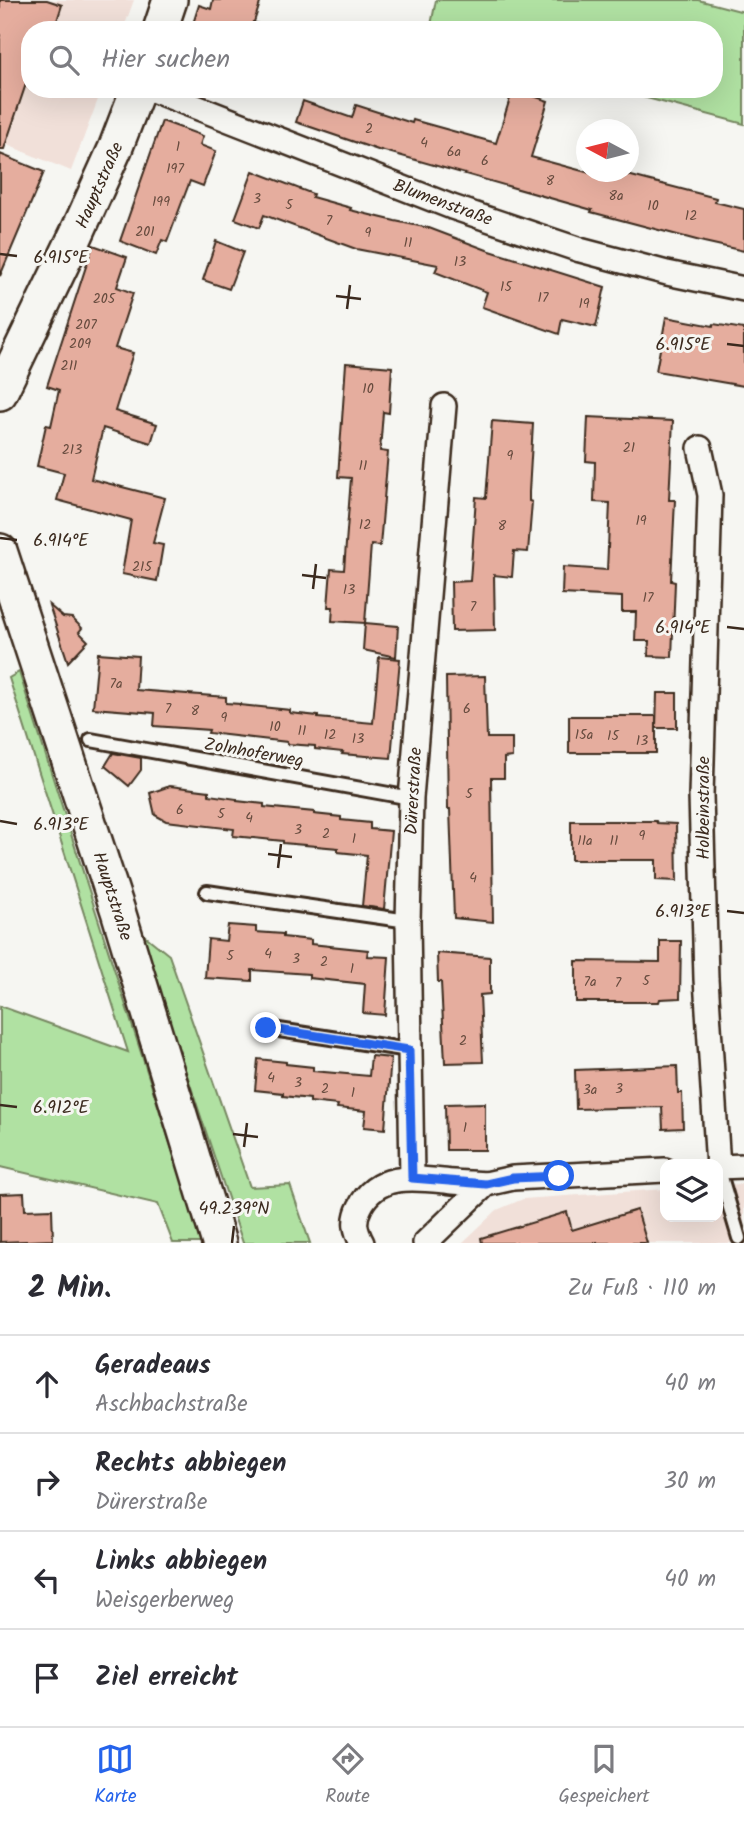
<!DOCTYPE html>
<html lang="de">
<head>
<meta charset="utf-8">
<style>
  :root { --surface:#fff; --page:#f7f7f7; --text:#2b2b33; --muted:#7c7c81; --line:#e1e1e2; --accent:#2563eb }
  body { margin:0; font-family:Kalam,sans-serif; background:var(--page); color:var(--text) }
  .controls { position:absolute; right:21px; bottom:21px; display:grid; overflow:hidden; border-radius:14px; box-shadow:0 7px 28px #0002 }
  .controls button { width:63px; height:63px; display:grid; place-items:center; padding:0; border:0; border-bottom:2px solid var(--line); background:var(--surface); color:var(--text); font:35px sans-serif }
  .compass { position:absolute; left:576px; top:119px; width:63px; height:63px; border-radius:50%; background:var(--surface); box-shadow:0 7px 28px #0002; rotate:277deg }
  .stop { position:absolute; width:21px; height:21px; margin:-16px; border:5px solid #2563eb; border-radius:50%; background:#fff }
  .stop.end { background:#2563eb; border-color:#fff; box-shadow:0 2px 7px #0008 }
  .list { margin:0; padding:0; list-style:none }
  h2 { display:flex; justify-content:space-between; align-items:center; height:91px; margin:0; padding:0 28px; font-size:30px }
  h2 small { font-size:23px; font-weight:400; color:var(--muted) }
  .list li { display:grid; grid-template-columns:46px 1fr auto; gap:21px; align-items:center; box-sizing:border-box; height:98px; padding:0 28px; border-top:2px solid var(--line) }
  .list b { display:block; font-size:26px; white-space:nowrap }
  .list p { margin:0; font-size:23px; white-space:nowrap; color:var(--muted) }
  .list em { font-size:23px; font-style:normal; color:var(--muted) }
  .icon { flex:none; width:38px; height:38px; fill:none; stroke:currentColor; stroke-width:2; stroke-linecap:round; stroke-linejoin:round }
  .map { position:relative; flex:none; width:744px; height:1243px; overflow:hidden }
  .search { position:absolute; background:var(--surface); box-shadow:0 7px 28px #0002; left:21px; right:21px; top:21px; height:77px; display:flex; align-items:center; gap:18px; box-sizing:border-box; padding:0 24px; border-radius:28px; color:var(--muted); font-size:26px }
  .sheet { height:483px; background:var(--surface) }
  nav { display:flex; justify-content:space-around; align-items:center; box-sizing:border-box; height:98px; border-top:2px solid var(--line); background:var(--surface); font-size:19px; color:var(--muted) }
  nav a { display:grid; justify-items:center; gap:4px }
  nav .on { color:var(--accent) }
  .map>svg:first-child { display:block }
</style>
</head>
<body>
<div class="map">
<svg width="744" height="1243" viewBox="0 0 744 1243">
  <rect width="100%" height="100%" fill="#f6f6f2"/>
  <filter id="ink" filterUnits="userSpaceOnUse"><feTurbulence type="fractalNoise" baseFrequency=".0143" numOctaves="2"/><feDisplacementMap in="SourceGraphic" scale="14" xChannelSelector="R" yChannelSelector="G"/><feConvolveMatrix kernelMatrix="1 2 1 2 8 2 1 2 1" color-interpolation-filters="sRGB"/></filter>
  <g filter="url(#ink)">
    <g fill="#f1e0d9">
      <path d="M0 0H134L123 30H30V89H102L71 171 0 142Z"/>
      <path d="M744 1184V1243H462L497 1210 523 1199 665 1189V1217H718V1185Z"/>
    </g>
    <g fill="#b0e1a2" stroke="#768660" stroke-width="2">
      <path d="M436 0H698L744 12V124L613 89H714V30H430Z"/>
      <path d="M19 672 202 1243H173L158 1204 0 1167V1006L128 1052 9 678Z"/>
      <path d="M139 931 169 955 250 1187 290 1185 310 1243H243Z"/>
    </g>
    <g fill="#e5ad9e" stroke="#3b2a1e" stroke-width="2">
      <path d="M0 0H47L62 5 54 30H30V72L4 149H0Z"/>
      <path d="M213 0H261L254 22H252L261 25V30H191L199 5 211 9Z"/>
      <path d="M513 89 548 101 531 157 601 176 602 172H616L716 198 715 202 744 209V251L704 242 591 212 592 210 381 150V151L296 122 303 101 352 118 356 105 412 123 413 120 496 143Z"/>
      <path d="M162 121 203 136 200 145 216 151 203 186 190 181 167 242 162 240 156 255 120 241Z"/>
      <path d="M0 154 44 172 0 276Z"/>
      <path d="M253 171 313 194 312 197 351 208 350 210 395 221 429 228 487 250 605 287 596 327 562 319 559 334 482 307 487 292 435 272 438 265 356 249 264 215 259 228 235 219Z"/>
      <path d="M216 241 243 252 229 289 203 280Z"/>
      <path d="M93 245 127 257 117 287 133 293 115 348 133 353 115 411 157 424 151 443 103 428 91 479 165 498 153 543 163 545 157 581 122 574 131 520 57 500 64 473 37 466 46 425 51 426 59 390 47 386Z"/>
      <path d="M666 317 713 326 714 324 744 329V386L656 371Z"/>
      <path d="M346 363 392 367 389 413 383 412 380 451 388 452 380 546 371 545 365 623 332 621 333 607H328L331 569 344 570 351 478 338 477Z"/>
      <path d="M588 417 673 421 669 500H675L671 581 675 582 672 657 648 656 649 641H635L636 612H622V597L562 594 563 567 607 570 610 503 594 502 595 462 586 461Z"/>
      <path d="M492 421 533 424 529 492V501L532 502 528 552 514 551 512 577 494 575 495 630 452 631 451 582 470 581 476 497 486 498Z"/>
      <path d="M49 605 63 617 72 618 82 628 79 632 88 641 68 662Z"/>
      <path d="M365 623 398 626 396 657 363 650Z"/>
      <path d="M98 653 138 656 136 690 226 697V703L240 704V705L290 710V713L318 716V718L373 723 379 657 400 659 391 758 342 754 343 752 315 749V746L287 744V742L208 733 209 730 154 726 155 713 93 708Z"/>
      <path d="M485 676 487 738H512V757L504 758V778H491L493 922 454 918 450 809H448L446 677Z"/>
      <path d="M657 693H677V728H656Z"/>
      <rect x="569" y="716" width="87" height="37"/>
      <path d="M113 753 141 758V770L129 786 105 766Z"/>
      <path d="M170 786 209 791V795L237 799V801L264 804V807L314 812V814L341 817V820L370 823V829L391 831 384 909 362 906 367 855 338 852V848L283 843V841L233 836 234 829 166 821 155 815 150 793Z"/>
      <path d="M571 821H656L657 823 676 824 677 881 656 880V860H571Z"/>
      <path d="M228 925 256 927V932L283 934V937L311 940V944L368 950 367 956 389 957 385 1015 363 1013 365 984 309 978V974L252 970V981L205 978 208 939 226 941Z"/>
      <path d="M660 941H681L680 998 660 999 659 1002H576V961L660 962Z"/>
      <path d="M437 953 490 957V994L480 995 483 1062 445 1063 441 982H438Z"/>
      <path d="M371 1056 391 1058 385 1129 364 1127 366 1111 337 1108 338 1105 310 1102V1099L283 1096V1093L255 1090 258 1059 286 1062V1064L313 1067V1071L369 1076Z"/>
      <path d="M677 1066 678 1093H682L683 1128 663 1129 662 1107 576 1109 575 1070Z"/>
      <path d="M485 1103V1150H446L445 1104Z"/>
      <path d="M24 1193 25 1210 52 1209 53 1240 0 1242V1194Z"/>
      <path d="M637 1210 647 1243H482L481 1238 567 1212 572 1230Z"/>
    </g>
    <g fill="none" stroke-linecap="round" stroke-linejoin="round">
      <defs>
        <g id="lane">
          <path d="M91 740 411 798"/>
          <path d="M207 892 408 921"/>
          <path d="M266 1028 409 1050"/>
          <path d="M718 1167 739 1238"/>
        </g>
        <g id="street">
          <path d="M150 89 452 207 580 250 667 273 744 289"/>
          <path d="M700 448 710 495 701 795 706 979 718 1167"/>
          <path d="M718 1167 744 1166"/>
          <path d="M412 1178 408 921 411 798 444 406"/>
          <path d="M486 1184 513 1178 665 1170"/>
          <path d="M362 1243C355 1230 353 1220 360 1207 378 1170 420 1179 453 1182 464 1183 475 1183 486 1184L425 1243"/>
        </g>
        <g id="secondary">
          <path d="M160 30 170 0"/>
          <path d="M0 393 77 233 115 149 138 89"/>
          <path d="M0 551 118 911 219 1243"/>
        </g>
      </defs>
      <use href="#lane" stroke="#3b2a1e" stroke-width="18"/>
      <use href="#street" stroke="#3b2a1e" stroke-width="28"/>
      <use href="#secondary" stroke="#3b2a1e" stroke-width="38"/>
      <use href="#lane" stroke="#f6f6f2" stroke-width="12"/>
      <use href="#street" stroke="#f6f6f2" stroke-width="23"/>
      <use href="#secondary" stroke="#f6f6f2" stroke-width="33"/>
    </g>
  </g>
  <g fill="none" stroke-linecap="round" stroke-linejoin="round" filter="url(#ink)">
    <path stroke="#2563eb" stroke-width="9" d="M266 1028 409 1050 412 1178 486 1184 513 1178 559 1176"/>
  </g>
  <path fill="none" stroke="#3b2a1e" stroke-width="2.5" d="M0 254 17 256M336 296 361 299M347 309 350 285M727 344 744 346M0 538 17 540M302 575 326 578M313 589 316 564M727 627 744 629M0 821 17 824M268 854 292 857M278 868 281 844M727 911 744 913M0 1105 17 1107M233 1134 258 1137M244 1147 247 1123M232 1243 234 1226"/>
  <g text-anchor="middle" stroke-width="6" stroke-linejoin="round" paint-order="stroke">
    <g font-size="14" fill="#664b3e">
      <text x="369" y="133">2</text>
      <text x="424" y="147">4</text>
      <text x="178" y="151">1</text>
      <text x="454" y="156">6a</text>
      <text x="485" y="165">6</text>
      <text x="175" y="173">197</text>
      <text x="550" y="185">8</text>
      <text x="616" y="200">8a</text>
      <text x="257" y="203">3</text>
      <text x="161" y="206">199</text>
      <text x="289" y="209">5</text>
      <text x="653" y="210">10</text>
      <text x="691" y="220">12</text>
      <text x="329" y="225">7</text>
      <text x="145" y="236">201</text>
      <text x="368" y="237">9</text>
      <text x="408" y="247">11</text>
      <text x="460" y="266">13</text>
      <text x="506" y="291">15</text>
      <text x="543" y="302">17</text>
      <text x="104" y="303">205</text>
      <text x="584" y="308">19</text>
      <text x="86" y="329">207</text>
      <text x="80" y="348">209</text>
      <text x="69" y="370">211</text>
      <text x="368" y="393">10</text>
      <text x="629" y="452">21</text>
      <text x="72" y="454">213</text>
      <text x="510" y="460">9</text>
      <text x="363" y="470">11</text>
      <text x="641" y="525">19</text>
      <text x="365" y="529">12</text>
      <text x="502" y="530">8</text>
      <text x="142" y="571">215</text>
      <text x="349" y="594">13</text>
      <text x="648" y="602">17</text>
      <text x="473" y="611">7</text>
      <text x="116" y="688">7a</text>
      <text x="168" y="713">7</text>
      <text x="467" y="713">6</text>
      <text x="195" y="715">8</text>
      <text x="224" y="722">9</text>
      <text x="275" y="731">10</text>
      <text x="302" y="735">11</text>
      <text x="330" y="739">12</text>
      <text x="584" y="739">15a</text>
      <text x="613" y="740">15</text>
      <text x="358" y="743">13</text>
      <text x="642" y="745">13</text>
      <text x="469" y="798">5</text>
      <text x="180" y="814">6</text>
      <text x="221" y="818">5</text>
      <text x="249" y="822">4</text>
      <text x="298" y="834">3</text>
      <text x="326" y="838">2</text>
      <text x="642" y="840">9</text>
      <text x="354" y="843">1</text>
      <text x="585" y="845">11a</text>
      <text x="614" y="845">11</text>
      <text x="473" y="882">4</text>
      <text x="268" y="958">4</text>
      <text x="230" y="960">5</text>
      <text x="296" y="963">3</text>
      <text x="324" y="966">2</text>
      <text x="352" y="973">1</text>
      <text x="646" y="985">5</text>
      <text x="590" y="986">7a</text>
      <text x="618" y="987">7</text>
      <text x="463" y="1045">2</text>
      <text x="271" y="1082">4</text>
      <text x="298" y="1087">3</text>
      <text x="325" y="1093">2</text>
      <text x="619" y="1093">3</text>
      <text x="590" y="1094">3a</text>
      <text x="353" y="1097">1</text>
      <text x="465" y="1132">1</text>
    </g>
    <g font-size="18" fill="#3b2a1e" stroke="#f6f6f2">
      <text transform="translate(99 185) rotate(-66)" y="6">Hauptstraße</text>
      <text transform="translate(443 202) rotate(20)" y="6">Blumenstraße</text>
      <text transform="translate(254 752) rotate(10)" y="6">Zolnhoferweg</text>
      <text transform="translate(413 791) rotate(-87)" y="6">Dürerstraße</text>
      <text transform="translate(703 808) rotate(-90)" y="6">Holbeinstraße</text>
      <text transform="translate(113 896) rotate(72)" y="6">Hauptstraße</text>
    </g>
  </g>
  <g font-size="18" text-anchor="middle" fill="#3b2a1e" stroke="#f6f6f2" stroke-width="6" stroke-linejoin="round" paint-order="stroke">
    <text x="61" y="263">6.915°E</text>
    <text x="683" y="350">6.915°E</text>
    <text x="61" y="546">6.914°E</text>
    <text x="683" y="633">6.914°E</text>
    <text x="61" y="830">6.913°E</text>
    <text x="683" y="917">6.913°E</text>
    <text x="61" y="1113">6.912°E</text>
    <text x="234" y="1214">49.239°N</text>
  </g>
</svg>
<div class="controls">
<button><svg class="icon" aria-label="layers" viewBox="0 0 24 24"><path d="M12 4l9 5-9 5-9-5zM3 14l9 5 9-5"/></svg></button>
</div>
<svg class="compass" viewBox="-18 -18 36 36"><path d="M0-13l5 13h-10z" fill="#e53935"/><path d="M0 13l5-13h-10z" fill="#7c7c81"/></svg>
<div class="stop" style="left:559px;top:1176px"></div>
<div class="stop end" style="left:266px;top:1028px"></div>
<div class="search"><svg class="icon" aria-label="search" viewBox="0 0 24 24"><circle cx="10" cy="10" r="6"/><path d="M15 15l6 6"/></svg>Hier suchen</div>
</div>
<section class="sheet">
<h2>2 Min.<small>Zu Fuß · 110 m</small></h2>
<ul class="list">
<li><svg class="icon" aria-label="ahead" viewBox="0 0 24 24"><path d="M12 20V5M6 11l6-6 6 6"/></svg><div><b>Geradeaus</b><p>Aschbachstraße</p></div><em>40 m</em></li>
<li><svg class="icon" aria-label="right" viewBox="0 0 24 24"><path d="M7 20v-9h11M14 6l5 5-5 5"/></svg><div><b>Rechts abbiegen</b><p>Dürerstraße</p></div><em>30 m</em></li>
<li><svg class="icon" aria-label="left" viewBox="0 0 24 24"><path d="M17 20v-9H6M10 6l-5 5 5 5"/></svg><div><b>Links abbiegen</b><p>Weisgerberweg</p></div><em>40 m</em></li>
<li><svg class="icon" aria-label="arrive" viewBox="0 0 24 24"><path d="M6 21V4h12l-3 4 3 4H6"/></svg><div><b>Ziel erreicht</b></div></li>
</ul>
</section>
<nav>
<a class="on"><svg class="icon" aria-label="map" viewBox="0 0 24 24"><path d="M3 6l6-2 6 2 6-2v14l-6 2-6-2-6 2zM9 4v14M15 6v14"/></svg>Karte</a>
<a><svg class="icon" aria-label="directions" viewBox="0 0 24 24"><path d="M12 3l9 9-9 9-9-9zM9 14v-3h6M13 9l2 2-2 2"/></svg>Route</a>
<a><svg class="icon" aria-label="saved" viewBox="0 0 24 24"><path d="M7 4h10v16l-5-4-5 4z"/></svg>Gespeichert</a>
</nav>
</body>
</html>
